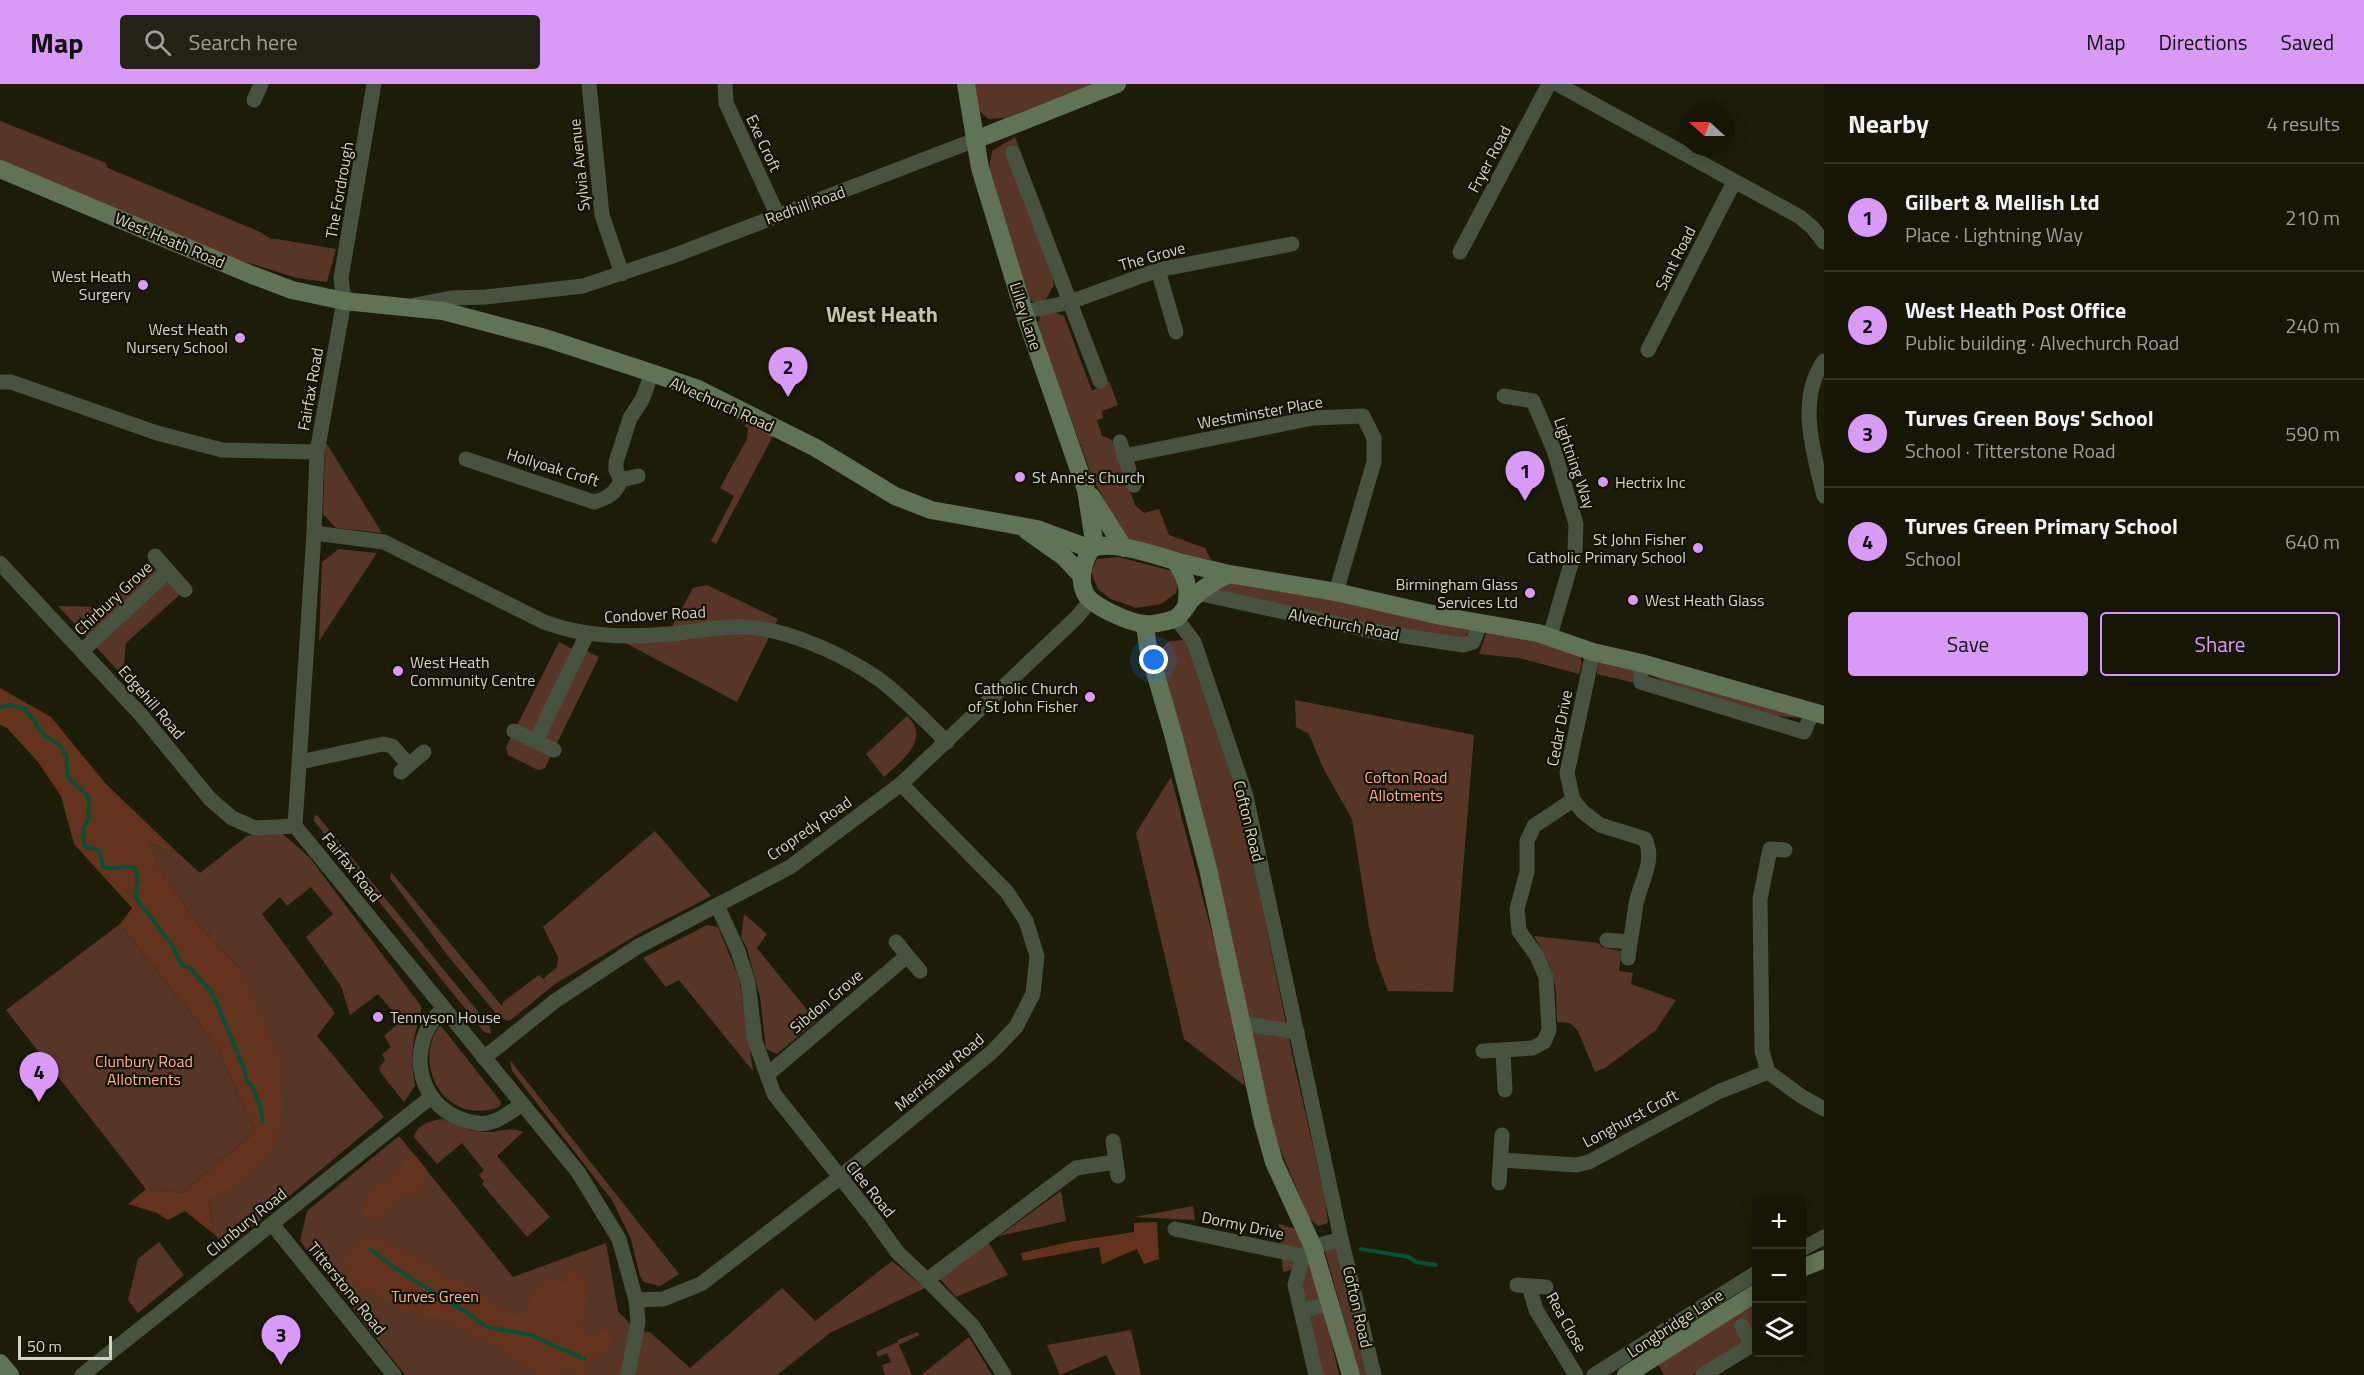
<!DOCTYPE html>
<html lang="en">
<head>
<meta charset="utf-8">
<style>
  :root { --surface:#161506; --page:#232214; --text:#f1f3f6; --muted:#9e9f9b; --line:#353428; --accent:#d99af7 }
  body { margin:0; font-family:"Titillium Web",sans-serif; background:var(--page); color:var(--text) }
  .controls { position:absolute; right:18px; bottom:18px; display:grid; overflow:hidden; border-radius:6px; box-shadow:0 3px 15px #0003 }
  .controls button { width:54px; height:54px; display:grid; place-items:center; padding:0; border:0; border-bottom:2px solid var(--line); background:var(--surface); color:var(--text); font:30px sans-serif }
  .compass { position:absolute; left:1680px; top:18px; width:54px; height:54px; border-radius:50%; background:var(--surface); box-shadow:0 3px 15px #0003; rotate:291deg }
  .scale { position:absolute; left:18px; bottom:15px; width:94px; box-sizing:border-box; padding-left:6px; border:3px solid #d4d4c7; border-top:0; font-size:16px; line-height:21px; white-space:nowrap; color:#d4d4c7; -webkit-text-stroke:4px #141202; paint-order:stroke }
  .you { position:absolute; left:1154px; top:576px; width:21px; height:21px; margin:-15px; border:4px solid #fff; border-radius:50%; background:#1a73e8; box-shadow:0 0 0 9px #1a73e833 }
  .badge { display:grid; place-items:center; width:39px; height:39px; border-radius:50%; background:var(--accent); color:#111; font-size:20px; font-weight:700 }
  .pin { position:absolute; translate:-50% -50px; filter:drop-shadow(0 2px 3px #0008) }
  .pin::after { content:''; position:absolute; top:32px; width:21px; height:18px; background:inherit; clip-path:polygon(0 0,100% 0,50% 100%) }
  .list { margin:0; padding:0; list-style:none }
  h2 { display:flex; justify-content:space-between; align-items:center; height:78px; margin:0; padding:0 24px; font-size:26px }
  h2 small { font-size:20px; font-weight:400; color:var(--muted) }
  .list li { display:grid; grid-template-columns:39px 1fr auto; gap:18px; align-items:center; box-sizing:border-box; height:108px; padding:0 24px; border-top:2px solid var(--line) }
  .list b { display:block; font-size:22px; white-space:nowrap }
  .list p { margin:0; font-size:20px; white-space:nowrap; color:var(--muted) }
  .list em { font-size:20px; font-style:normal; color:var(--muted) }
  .actions { display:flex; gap:12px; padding:18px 24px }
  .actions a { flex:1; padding:14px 0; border:2px solid var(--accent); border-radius:6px; text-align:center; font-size:21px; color:var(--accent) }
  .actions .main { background:var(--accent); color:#111 }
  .icon { flex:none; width:33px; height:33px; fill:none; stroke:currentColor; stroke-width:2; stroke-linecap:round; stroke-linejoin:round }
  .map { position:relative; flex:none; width:1824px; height:1291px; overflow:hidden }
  header { display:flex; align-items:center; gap:36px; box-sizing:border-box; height:84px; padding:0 30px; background:var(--accent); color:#111 }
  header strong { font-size:28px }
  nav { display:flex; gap:33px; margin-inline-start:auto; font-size:21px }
  .search { width:420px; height:54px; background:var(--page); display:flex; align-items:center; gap:15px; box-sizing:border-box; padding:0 21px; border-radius:6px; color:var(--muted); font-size:22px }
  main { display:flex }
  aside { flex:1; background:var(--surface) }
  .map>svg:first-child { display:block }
</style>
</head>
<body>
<header>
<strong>Map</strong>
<div class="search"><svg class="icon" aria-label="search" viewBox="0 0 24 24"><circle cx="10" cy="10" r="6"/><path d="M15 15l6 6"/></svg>Search here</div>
<nav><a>Map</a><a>Directions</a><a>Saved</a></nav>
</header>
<main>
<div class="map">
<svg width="1824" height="1291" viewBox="0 0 1824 1291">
  <rect width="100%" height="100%" fill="#1d1c08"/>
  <g fill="#583627">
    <path d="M973 0H1094L1005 34 989 35 976 25Z"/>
    <path d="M0 37 106 79 108 84 260 148 271 155H277L336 165 327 198 297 194 230 173 0 81Z"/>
    <path d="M1015 53 1020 66 1008 70 1049 178 1054 201 1045 217 1037 219 1025 214 989 84 992 67Z"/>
    <path d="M1054 228 1064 232 1092 307 1109 297 1118 321 1102 327 1103 334 1097 336 1102 352 1111 355 1135 421 1144 429 1159 425 1169 451 1205 464 1211 476 1126 456 1092 393 1041 251 1038 238 1041 230Z"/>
    <path d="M747 340 753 341 774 350 716 460 711 457 734 412 720 404 747 355 748 344 744 342Z"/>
    <path d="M325 357 382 449 336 444 323 430Z"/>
    <path d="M339 465 377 469 319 557 322 478Z"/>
    <path d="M155 472 185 506 126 559 123 592 58 522 97 523Z"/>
    <path d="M1119 473 1172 487 1178 499 1176 509 1161 520 1136 524 1111 515 1098 505 1091 488 1097 475Z"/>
    <path d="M1240 495 1470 546 1466 552 1461 554 1374 541 1218 508 1217 503Z"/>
    <path d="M707 501 778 535 737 618 614 553 668 550 693 504Z"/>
    <path d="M1488 544 1529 553 1580 572 1582 579 1579 590 1519 574 1479 570Z"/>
    <path d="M1186 556 1239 711 1296 988 1325 1115 1328 1139 1318 1142 1309 1134 1273 1048 1157 569 1169 557Z"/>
    <path d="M559 558 578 568 580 564 599 573 545 684 538 686 508 671 506 663Z"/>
    <path d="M1604 577 1636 582 1635 599 1597 590 1598 580Z"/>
    <path d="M1649 590 1804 634 1774 632 1663 597Z"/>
    <path d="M1295 616 1474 651 1453 908 1388 907 1377 878 1369 843 1352 735 1323 684 1309 650 1296 643Z"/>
    <path d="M907 632C932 655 901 677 884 693L866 670Z"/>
    <path d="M1171 693 1218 872 1245 1002 1184 955 1136 749Z"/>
    <path d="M317 731 490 942 491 950 484 948 314 737V733Z"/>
    <path d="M655 747 711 812 638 850 555 900 512 935 508 937 499 933 448 872 390 794 391 788 502 922 503 918 539 891 543 895 557 883 558 873 543 843Z"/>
    <path d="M282 749 310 774 421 922C422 932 417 940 415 950 411 968 412 984 415 1002L404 1018 381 989 379 984 385 976 382 970 391 963 384 952 401 937 378 910 350 931 341 902 306 853 333 830 311 803 287 822 280 813 262 830 335 929 317 952 384 1033 227 1164 215 1151 209 1115 221 1112 275 1060 243 888 198 840 165 794 149 759 179 770 200 789 247 752Z"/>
    <path d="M744 830 767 850 757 864 816 937 777 970 766 965 760 913 747 864 741 854Z"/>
    <path d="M120 840 217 962 255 1048 182 1109 146 1105 6 926Z"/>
    <path d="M707 841 718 843 739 894 753 987 679 896 666 903 643 874Z"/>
    <path d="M1534 852 1598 859 1602 863 1621 867 1619 887 1633 889 1631 900 1676 916 1656 946 1605 984 1595 988 1578 947 1570 939 1557 938C1556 896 1556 888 1534 852Z"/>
    <path d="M441 942 501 1018 499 1023C449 1042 412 987 438 943Z"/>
    <path d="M510 976 679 1190 660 1202 644 1198 640 1192 631 1155 612 1116 512 987Z"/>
    <path d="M442 1035C457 1041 469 1047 485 1048 499 1049 510 1042 523 1048L497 1072 550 1133 527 1153 482 1100 484 1097 479 1091 484 1086 462 1059 437 1080 414 1053C417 1040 431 1037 442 1035Z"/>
    <path d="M399 1052 513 1193 606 1159 618 1227 637 1247 650 1248 690 1284 782 1204 815 1237 892 1177 925 1204 830 1249 777 1291H405L300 1157 307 1127Z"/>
    <path d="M1061 1107 1066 1137 999 1152Z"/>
    <path d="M1193 1122 1195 1136 1135 1133Z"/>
    <path d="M1279 1140 1299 1146 1322 1217 1339 1291H1320L1293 1185 1283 1188Z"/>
    <path d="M987 1156 1008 1191 956 1213 939 1194Z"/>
    <path d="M159 1158 184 1191 138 1229 128 1216 138 1175Z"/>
    <path d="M1328 1162 1338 1163 1367 1291H1360L1325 1168Z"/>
    <path d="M1750 1217 1756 1230V1260L1736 1264 1692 1291H1664L1657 1278Z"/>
    <path d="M1131 1246 1141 1291H1116L1106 1271 1060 1291 1047 1261Z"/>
    <path d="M918 1248 919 1251 899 1261 912 1291H885L882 1281 891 1278 887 1269 878 1273 876 1268 898 1258 897 1256Z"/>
    <path d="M969 1253 992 1291H921Z"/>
  </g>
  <g fill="#63331d">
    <path d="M0 604 51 633 106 700 179 770 149 759 165 794 198 840 243 888 279 975 283 1024 275 1060 250 1092 221 1112 209 1116 215 1151 185 1127 168 1136 157 1129 128 1120 146 1105 182 1109 255 1048 217 962 120 840 132 824 74 760 61 712 38 678 7 644 0 641Z"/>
    <path d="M415 1071 427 1086 424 1101 418 1104 417 1113 404 1110 397 1120H391C387 1135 374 1144 362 1130V1125L376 1100 384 1099 391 1091H397L403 1077Z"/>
    <path d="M1157 1138 1159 1175 1144 1180 1137 1165 1102 1180 1099 1163 1023 1177 1021 1169 1069 1158 1134 1148V1139Z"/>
    <path d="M369 1151 391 1159 431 1182 440 1191 452 1193 477 1204 496 1220 522 1232 535 1205 548 1193 563 1200 570 1182 589 1201 581 1245 592 1252 607 1243 612 1258 605 1269 591 1276 584 1291H573L571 1284 558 1288 559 1291H537L500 1265 437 1234 424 1236 384 1217 358 1200 347 1188 345 1174 361 1153Z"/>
  </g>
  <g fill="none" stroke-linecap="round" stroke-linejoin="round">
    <g stroke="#094f37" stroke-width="4">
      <path d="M0 623 10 621 25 625 45 651 60 662 67 673V689L70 696 88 712 89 735 83 744 84 762 99 766 103 783C117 787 122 780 135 784L138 796 135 813 172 861 182 881 190 884 212 908 244 984 247 998 251 1000 260 1021 263 1037"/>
      <path d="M370 1165 395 1184 469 1230 487 1243 531 1251 584 1275"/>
      <path d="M1361 1165 1409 1173 1416 1178 1436 1181"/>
    </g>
    <g stroke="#475340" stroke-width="15">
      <path d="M374 0 341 194 344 217 317 368 314 449 295 742 578 1088 619 1155 636 1216 638 1238 628 1291"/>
      <path d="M589 0 602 131 622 190"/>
      <path d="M725 0 726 19 777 130"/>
      <path d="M1557 0 1800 133 1812 143 1824 158"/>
      <path d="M254 16 261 0"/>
      <path d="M1013 69 1100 297"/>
      <path d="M1460 168 1549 0"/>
      <path d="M1158 186 1176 248"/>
      <path d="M415 221 451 214 486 213 583 202 670 173 975 56"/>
      <path d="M1024 228 1070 218 1158 186 1292 160"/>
      <path d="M1648 266 1734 98"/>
      <path d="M1824 277C1796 316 1814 370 1824 412"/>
      <path d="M0 298H11L157 349 222 366 317 368"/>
      <path d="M1504 312 1533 317 1554 366 1576 440 1575 466 1550 552"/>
      <path d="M1120 358 1134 401"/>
      <path d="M1124 372 1313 334 1363 332 1374 354V378L1336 508"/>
      <path d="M466 375 594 418C608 414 616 409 621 396L616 386V378L630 334 642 316 652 289"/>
      <path d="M621 396 638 392"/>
      <path d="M314 449 384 458 544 538C584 553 626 554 669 550 692 548 714 543 737 543 783 542 843 570 880 596 903 613 926 638 947 658"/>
      <path d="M155 472 185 506"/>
      <path d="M0 479 142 632 210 715 232 734 255 744 295 742"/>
      <path d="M1197 509 1372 547 1463 561 1473 558 1480 540"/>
      <path d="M1176 534 1194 558 1246 712 1341 1155 1374 1291"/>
      <path d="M82 567 168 487"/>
      <path d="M1593 568 1567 689 1573 716 1583 728 1600 741 1645 755C1656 777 1640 798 1636 820 1634 832 1633 845 1630 858L1607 856"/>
      <path d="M1641 579V598L1804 648 1813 627"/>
      <path d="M514 647 554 666"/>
      <path d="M536 657 587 550"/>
      <path d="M300 678 383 660 392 662 409 681"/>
      <path d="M401 688 424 668"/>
      <path d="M717 821 738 867 748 898 755 957 774 1010 872 1133 898 1169 927 1196 1076 1084 1115 1078"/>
      <path d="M896 858 920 887"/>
      <path d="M1628 874 1630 858"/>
      <path d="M444 924C402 961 417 1031 477 1039 494 1042 509 1029 522 1020"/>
      <path d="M1240 939 1297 948"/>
      <path d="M1483 967 1503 966"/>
      <path d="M484 974 555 917 637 863 790 783 901 700 1077 533 1090 517"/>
      <path d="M1768 988 1762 967 1760 815 1770 765 1785 766"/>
      <path d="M768 990 907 872"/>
      <path d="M1505 1006 1503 966 1533 964 1544 958 1549 946 1546 893 1537 872 1519 847 1517 825 1527 788V757L1534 742 1573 716"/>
      <path d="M1113 1057 1118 1092"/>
      <path d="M1502 1076 1576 1081 1589 1078 1718 1008 1768 988 1801 1012 1824 1025"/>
      <path d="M1499 1099 1502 1051"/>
      <path d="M272 1140 394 1291"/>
      <path d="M1175 1145 1303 1172"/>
      <path d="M1802 1165 1824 1153"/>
      <path d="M927 1196 973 1242 1004 1291"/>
      <path d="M1517 1201 1546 1203"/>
      <path d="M1529 1202 1536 1226 1576 1291"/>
      <path d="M636 1216 663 1215 701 1200 839 1094 992 968 1016 943 1033 910 1037 872 1026 837 1007 808 901 700"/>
      <path d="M1301 1226 1331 1220"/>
      <path d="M82 1291 431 1013"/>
      <path d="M1316 1291 1295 1201 1303 1172 1309 1167 1313 1163 1341 1155"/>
      <path d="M1594 1291 1756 1189"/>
      <path d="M1703 1291 1752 1261 1742 1242"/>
    </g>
    <g stroke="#607354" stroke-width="18">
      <path d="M966 0 980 84 1024 228 1086 406 1095 463"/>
      <path d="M975 56 1117 0"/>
      <path d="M0 85 252 191 292 206 344 217 443 227 545 254 652 289 698 305 816 364 895 412 931 426 1037 445 1091 465"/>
      <path d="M1091 412 1124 464"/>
      <path d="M1027 447 1064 473 1081 491"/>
      <path d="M1175 477 1229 490 1336 508 1441 532 1538 549 1593 568 1641 579 1824 631"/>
      <path d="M1186 522C1190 504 1186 492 1175 477 1154 471 1112 455 1091 465 1084 477 1078 494 1085 509 1091 522 1130 539 1145 540 1151 541 1171 537 1176 534 1182 530 1187 521 1191 516 1202 504 1214 497 1229 490"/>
      <path d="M1145 540 1148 564 1173 650 1208 785 1263 1039 1274 1078 1313 1163 1351 1291"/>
      <path d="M1802 1184 1824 1175"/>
      <path d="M0 1279 10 1291"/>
      <path d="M1626 1291 1756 1209"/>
    </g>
  </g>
  <g fill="#d99af7" stroke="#141202" stroke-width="2">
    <circle cx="143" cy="201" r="6"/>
    <circle cx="240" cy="254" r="6"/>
    <circle cx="1020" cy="393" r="6"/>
    <circle cx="1603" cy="398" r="6"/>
    <circle cx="1698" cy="464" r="6"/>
    <circle cx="1530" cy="509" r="6"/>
    <circle cx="1633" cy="516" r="6"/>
    <circle cx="398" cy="587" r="6"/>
    <circle cx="1090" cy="613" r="6"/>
    <circle cx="378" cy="933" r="6"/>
  </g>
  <g text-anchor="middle" stroke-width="4.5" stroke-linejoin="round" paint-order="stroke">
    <g font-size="16" fill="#d4d4c7" stroke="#141202">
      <text transform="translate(764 59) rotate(65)" y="6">Exe Croft</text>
      <text transform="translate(1489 75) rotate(-62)" y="6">Fryer Road</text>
      <text transform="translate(579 81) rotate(-96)" y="6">Sylvia Avenue</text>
      <text transform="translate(339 106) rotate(-80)" y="6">The Fordrough</text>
      <text transform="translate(805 121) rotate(-20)" y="6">Redhill Road</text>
      <text transform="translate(170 156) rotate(23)" y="6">West Heath Road</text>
      <text transform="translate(1152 172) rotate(-16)" y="6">The Grove</text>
      <text transform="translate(1675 174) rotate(-63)" y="6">Sant Road</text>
      <text transform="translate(1026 232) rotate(72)" y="6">Lilley Lane</text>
      <text transform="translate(310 305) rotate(-80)" y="6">Fairfax Road</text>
      <text transform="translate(722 320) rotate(24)" y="6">Alvechurch Road</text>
      <text transform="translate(1260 328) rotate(-10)" y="6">Westminster Place</text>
      <text transform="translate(1575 379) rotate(71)" y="6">Lightning Way</text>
      <text transform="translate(553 383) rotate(17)" y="6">Hollyoak Croft</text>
      <text transform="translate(113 514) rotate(-43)" y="6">Chirbury Grove</text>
      <text transform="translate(655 530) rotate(-3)" y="6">Condover Road</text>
      <text transform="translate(1344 540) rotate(11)" y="6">Alvechurch Road</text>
      <text transform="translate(152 618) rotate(49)" y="6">Edgehill Road</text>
      <text transform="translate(1559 644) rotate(-79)" y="6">Cedar Drive</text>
      <text transform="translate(1249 737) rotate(76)" y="6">Cofton Road</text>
      <text transform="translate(809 744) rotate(-35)" y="6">Cropredy Road</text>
      <text transform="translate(352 783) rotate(51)" y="6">Fairfax Road</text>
      <text transform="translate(826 917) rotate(-40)" y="6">Sibdon Grove</text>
      <text transform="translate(939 988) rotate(-40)" y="6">Merrishaw Road</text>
      <text transform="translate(1630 1034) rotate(-28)" y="6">Longhurst Croft</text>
      <text transform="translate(871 1105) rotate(51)" y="6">Clee Road</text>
      <text transform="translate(246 1138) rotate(-39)" y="6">Clunbury Road</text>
      <text transform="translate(1243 1141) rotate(12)" y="6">Dormy Drive</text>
      <text transform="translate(347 1204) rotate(51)" y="6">Titterstone Road</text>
      <text transform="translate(1358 1223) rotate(77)" y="6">Cofton Road</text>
      <text transform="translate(1567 1238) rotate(61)" y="6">Rea Close</text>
      <text transform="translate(1675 1239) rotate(-33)" y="6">Longbridge Lane</text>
    </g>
    <g font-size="16" fill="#d4d4c7" stroke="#141202" text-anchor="end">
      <text x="131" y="198">West Heath<tspan x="131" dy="18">Surgery</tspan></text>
      <text x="228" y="251">West Heath<tspan x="228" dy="18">Nursery School</tspan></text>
      <text x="1032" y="399" text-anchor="start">St Anne's Church</text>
      <text x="1615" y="404" text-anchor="start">Hectrix Inc</text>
      <text x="1686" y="461">St John Fisher<tspan x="1686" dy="18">Catholic Primary School</tspan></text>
      <text x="1518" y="506">Birmingham Glass<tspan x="1518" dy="18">Services Ltd</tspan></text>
      <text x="1645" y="522" text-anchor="start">West Heath Glass</text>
      <text x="410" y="584" text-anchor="start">West Heath<tspan x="410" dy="18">Community Centre</tspan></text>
      <text x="1078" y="610">Catholic Church<tspan x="1078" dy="18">of St John Fisher</tspan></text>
      <text x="390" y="939" text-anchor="start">Tennyson House</text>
    </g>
    <g font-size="16" fill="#ffae8b" stroke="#141202">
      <text x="1406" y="699">Cofton Road<tspan x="1406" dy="18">Allotments</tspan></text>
      <text x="144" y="983">Clunbury Road<tspan x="144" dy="18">Allotments</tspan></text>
      <text x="435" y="1218">Turves Green</text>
    </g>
    <g font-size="22" font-weight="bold" fill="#c5c4ab" stroke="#141202">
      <text x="882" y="238">West Heath</text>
    </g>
  </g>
</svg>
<div class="controls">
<button>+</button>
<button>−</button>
<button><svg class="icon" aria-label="layers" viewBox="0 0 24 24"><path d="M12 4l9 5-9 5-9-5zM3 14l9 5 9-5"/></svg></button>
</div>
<svg class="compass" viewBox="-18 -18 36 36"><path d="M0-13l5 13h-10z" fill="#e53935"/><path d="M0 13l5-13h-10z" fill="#9e9f9b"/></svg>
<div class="scale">50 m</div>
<div class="you"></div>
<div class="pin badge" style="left:1525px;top:417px">1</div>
<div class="pin badge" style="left:788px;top:313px">2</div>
<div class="pin badge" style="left:281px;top:1281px">3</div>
<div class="pin badge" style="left:39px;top:1018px">4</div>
</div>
<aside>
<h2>Nearby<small>4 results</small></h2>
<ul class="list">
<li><span class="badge">1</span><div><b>Gilbert &amp; Mellish Ltd</b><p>Place · Lightning Way</p></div><em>210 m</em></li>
<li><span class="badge">2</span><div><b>West Heath Post Office</b><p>Public building · Alvechurch Road</p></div><em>240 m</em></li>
<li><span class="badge">3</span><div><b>Turves Green Boys' School</b><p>School · Titterstone Road</p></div><em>590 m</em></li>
<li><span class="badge">4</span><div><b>Turves Green Primary School</b><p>School</p></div><em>640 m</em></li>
</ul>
<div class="actions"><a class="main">Save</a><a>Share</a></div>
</aside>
</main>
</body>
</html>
